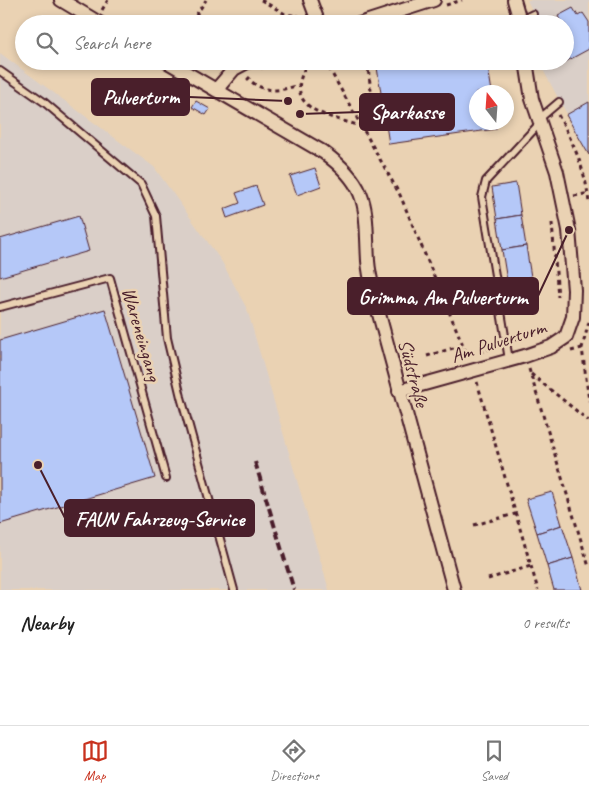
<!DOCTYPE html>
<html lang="en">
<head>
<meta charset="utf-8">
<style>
  :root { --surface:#fff; --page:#f2f2f2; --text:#222; --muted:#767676; --line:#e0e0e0; --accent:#c8321e }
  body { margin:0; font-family:Caveat,sans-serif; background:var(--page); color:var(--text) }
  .compass { position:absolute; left:469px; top:85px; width:45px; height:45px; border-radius:50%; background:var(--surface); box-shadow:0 2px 8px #0003; rotate:343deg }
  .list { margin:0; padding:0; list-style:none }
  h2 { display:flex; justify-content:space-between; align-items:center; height:65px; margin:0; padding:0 20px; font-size:21px }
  h2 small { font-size:16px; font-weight:400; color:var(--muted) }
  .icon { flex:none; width:28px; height:28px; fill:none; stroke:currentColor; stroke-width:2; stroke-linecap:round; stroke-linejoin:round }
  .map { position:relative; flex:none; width:589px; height:590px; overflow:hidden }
  .search { position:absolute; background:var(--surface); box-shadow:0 2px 8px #0003; left:15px; right:15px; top:15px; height:55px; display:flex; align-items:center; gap:12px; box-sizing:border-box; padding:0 18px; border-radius:28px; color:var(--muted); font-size:19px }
  .sheet { height:135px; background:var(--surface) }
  nav { display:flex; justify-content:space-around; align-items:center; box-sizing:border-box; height:70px; border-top:1px solid var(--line); background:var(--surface); font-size:14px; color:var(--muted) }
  nav a { display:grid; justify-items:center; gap:2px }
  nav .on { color:var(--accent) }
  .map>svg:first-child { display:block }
</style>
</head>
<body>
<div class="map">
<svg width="589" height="590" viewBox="0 0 589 590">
  <rect width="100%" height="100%" fill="#ead2b3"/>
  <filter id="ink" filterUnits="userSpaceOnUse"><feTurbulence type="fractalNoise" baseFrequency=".02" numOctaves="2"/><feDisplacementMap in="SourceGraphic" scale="10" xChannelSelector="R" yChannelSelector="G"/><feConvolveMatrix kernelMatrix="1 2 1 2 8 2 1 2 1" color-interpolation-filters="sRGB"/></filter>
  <g filter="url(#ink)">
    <g fill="#dacfc8">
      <path d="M527 0H589V155L542 68 541 61H565V24H528L537 20Z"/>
      <path d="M0 53 154 167 222 262 247 309 329 590H0Z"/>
    </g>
    <g fill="#b5c8f8" stroke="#4a1f2b">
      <path d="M573 8 578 16 583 13 589 22V49L554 68 550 61H565V24H562L558 16Z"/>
      <path d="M376 61H487L492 92H476V122H495L496 129 389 144Z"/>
      <path d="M487 61H503L504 66 489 69Z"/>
      <path d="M196 101 210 109 206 115 192 107Z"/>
      <path d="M589 102V155L566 115Z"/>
      <path d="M315 168 321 186 297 195 290 176Z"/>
      <path d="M516 183 521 215 497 219 492 187Z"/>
      <path d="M256 186 263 205 227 218 224 209 240 203 236 193Z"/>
      <path d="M521 215 526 246 502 250 497 219Z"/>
      <path d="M79 216 89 251 0 277V239Z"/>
      <path d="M526 246 531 277 507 281 502 250Z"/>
      <path d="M531 277 535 308 511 312 507 281Z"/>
      <path d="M105 309 155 478 0 524V340Z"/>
      <path d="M552 492 562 525 537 533 526 499Z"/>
      <path d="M562 525 573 558 547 566 537 533Z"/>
      <path d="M573 558 582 590H554L547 566Z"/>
    </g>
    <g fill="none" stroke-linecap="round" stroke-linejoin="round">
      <defs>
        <g id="service">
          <path d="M521 20 533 14"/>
          <path d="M0 71 44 102 141 184 156 216 167 338 181 397 234 590"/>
          <path d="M539 119 559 102"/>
          <path d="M0 307 110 278 166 478"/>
          <path d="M509 360 482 197 486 181 540 123"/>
        </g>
        <g id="minor">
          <path d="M61 0 101 24"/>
          <path d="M310 0 319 24"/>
          <path d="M514 0 521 24"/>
          <path d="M359 24 434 0"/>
          <path d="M166 61 323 152C371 187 365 208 368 261 369 275 373 289 376 303L454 590"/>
          <path d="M216 90 234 69 249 61"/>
          <path d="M399 391 525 356 551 347 566 337 573 317 574 290 569 230 557 172 532 99 526 61"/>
        </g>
      </defs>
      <use href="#service" stroke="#4a1f2b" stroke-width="10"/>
      <use href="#minor" stroke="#4a1f2b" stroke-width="16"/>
      <g stroke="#4a1f2b" stroke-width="3" stroke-dasharray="4 4" stroke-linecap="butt">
        <path d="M261 0 285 14 298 16 302 23"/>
        <path d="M446 5 462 0"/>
        <path d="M102 10 108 0"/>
        <path d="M143 24 147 18"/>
        <path d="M182 24 196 15 206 0"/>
        <path d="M309 61C278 110 329 116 364 127L375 120 367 61"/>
        <path d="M325 61 400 195 468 357"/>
        <path d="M261 68 279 61"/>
        <path d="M250 77 248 79C265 94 279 91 299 85"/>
        <path d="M558 115C573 141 587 174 589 204"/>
        <path d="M574 196 589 193"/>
        <path d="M552 223 558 297"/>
        <path d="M589 322 582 348 589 401"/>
        <path d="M515 340 550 330"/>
        <path d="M571 351 582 348"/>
        <path d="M480 352 497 346"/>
        <path d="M427 356 463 345"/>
        <path d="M529 369 589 567"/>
        <path d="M531 374 589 421"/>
        <path d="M477 382 538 590"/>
        <path d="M474 525 515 514"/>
        <path d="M488 579 531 566"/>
      </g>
      <use href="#service" stroke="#ead2b3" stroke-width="6"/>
      <use href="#minor" stroke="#ead2b3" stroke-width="12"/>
      <path stroke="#4a1f2b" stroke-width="4" stroke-dasharray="8 4" stroke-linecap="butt" d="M255 462 294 590"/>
    </g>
  </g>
  <g text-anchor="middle" stroke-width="5" stroke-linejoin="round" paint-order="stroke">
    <g font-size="20" fill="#4a1f2b" stroke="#ead2b3">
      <text transform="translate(142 334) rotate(74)" y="7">Wareneingang</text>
      <text transform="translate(498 341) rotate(-18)" y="7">Am Pulverturm</text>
      <text transform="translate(414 373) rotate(75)" y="7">Südstraße</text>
    </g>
  </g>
  <path fill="none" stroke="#4a1f2b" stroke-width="2" d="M288 101L189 97M300 114L360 112M569 230L538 296M38 465L65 518"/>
  <g fill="#4a1f2b" stroke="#ead2b3" stroke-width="2">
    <circle cx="288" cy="101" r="5"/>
    <circle cx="300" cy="114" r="5"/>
    <circle cx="569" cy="230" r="5"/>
    <circle cx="38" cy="465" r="5"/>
  </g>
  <g fill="#4a1f2b" stroke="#4a1f2b" stroke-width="2">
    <rect x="92" y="79" width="97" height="36" rx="5"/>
    <rect x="360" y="94" width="94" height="36" rx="5"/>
    <rect x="348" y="278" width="190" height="36" rx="5"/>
    <rect x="65" y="500" width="189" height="36" rx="5"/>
  </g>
  <g font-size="21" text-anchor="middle" font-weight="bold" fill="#fff">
    <text x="141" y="104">Pulverturm</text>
    <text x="407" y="119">Sparkasse</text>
    <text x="443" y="304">Grimma, Am Pulverturm</text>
    <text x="160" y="526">FAUN Fahrzeug-Service</text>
  </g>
</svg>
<svg class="compass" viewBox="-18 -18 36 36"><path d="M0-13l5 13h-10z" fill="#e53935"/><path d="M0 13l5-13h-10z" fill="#767676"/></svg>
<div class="search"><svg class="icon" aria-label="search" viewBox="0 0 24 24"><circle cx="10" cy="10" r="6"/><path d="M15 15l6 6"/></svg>Search here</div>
</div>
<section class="sheet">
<h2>Nearby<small>0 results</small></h2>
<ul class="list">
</ul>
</section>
<nav>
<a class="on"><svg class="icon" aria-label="map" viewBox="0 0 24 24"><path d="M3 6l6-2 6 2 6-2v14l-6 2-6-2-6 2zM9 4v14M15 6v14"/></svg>Map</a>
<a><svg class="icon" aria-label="directions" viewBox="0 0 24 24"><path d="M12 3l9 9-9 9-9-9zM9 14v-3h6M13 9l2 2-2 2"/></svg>Directions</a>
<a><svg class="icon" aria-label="saved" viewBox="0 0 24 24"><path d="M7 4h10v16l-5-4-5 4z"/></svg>Saved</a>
</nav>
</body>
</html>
